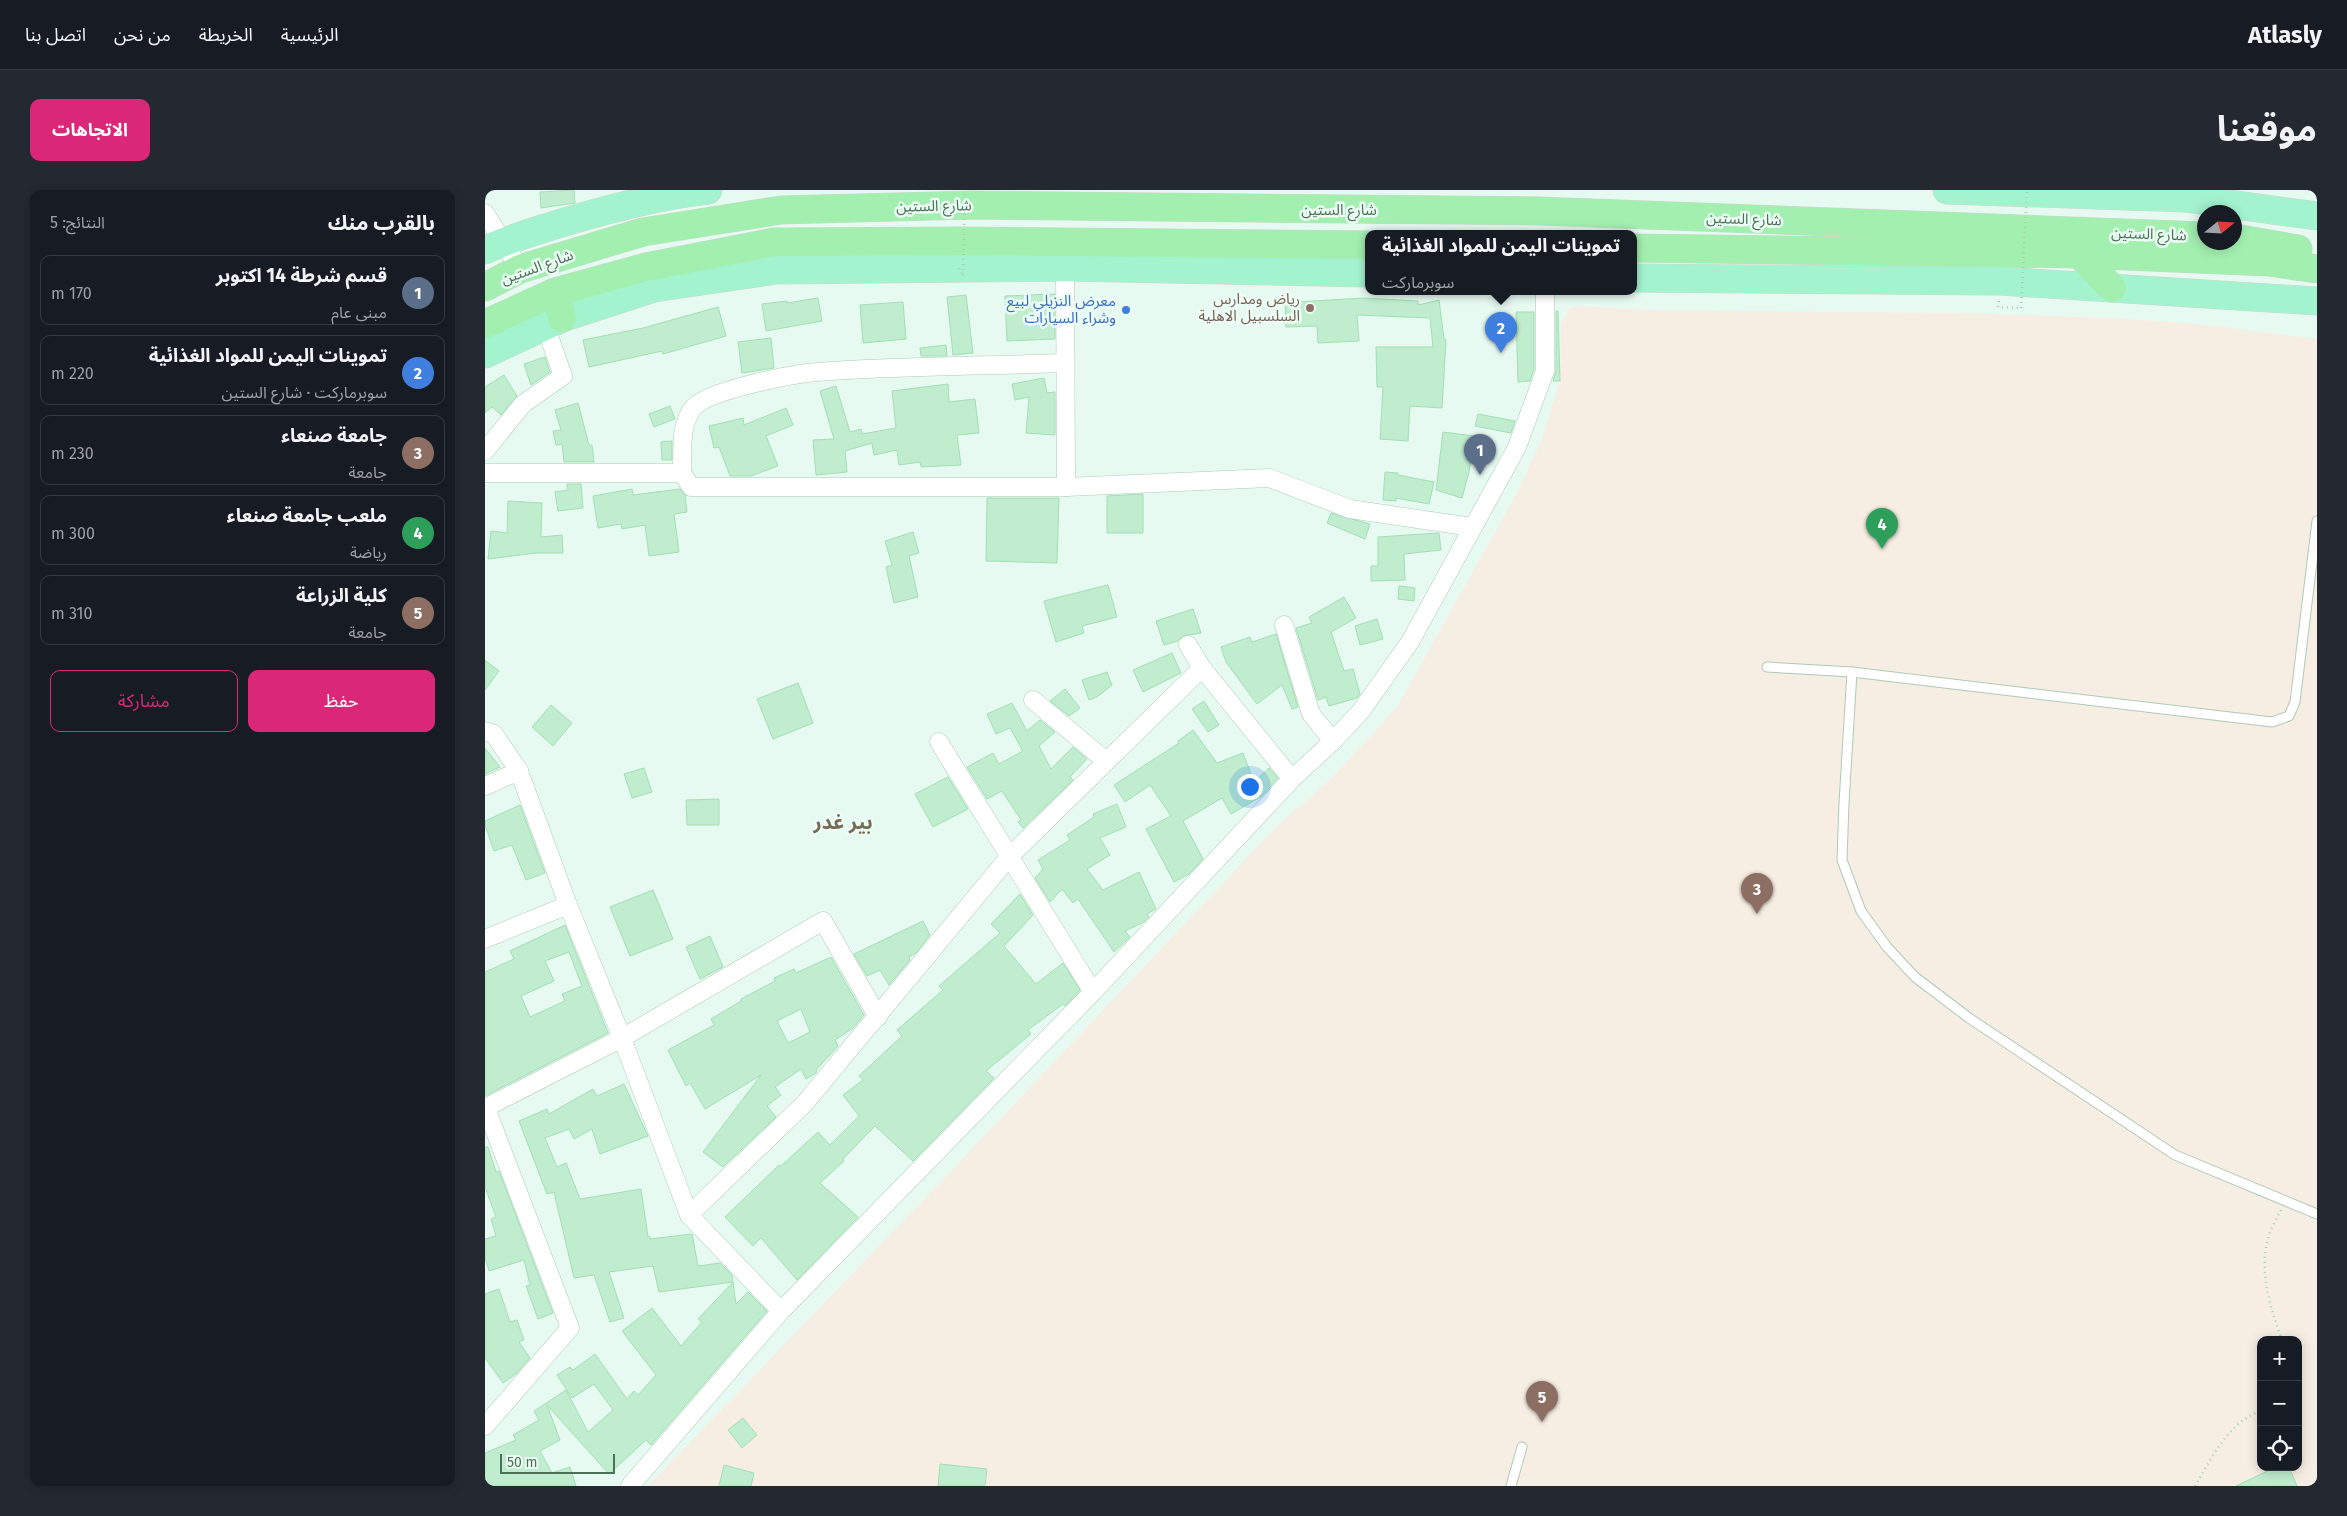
<!DOCTYPE html>
<html lang="ar">
<head>
<meta charset="utf-8">
<style>
  :root { --surface:#171b24; --page:#242831; --text:#f1f3f6; --muted:#9ea1a6; --line:#363941; --accent:#db2777 }
  body { margin:0; font-family:"Fira Sans","Noto Sans Arabic",sans-serif; background:var(--page); color:var(--text); direction:rtl }
  .controls { position:absolute; right:15px; bottom:15px; display:grid; overflow:hidden; border-radius:10px; box-shadow:0 2px 12px #0003 }
  .controls button { width:45px; height:45px; display:grid; place-items:center; padding:0; border:0; border-bottom:1px solid var(--line); background:var(--surface); color:var(--text); font:25px sans-serif }
  .compass { position:absolute; left:1712px; top:15px; width:45px; height:45px; border-radius:50%; background:var(--surface); box-shadow:0 2px 12px #0003; rotate:72deg }
  .scale { position:absolute; left:15px; bottom:12px; width:115px; box-sizing:border-box; padding-left:5px; border:2px solid #4d7157; border-top:0; font-size:14px; line-height:18px; white-space:nowrap; color:#4d7157; -webkit-text-stroke:4px #ecfdf5; paint-order:stroke }
  .you { position:absolute; left:764px; top:596px; width:18px; height:18px; margin:-12px; border:4px solid #fff; border-radius:50%; background:#1a73e8; box-shadow:0 0 0 8px #1a73e833 }
  .badge { display:grid; place-items:center; width:32px; height:32px; border-radius:50%; background:var(--accent); color:#fff; font-size:16px; font-weight:700 }
  .pin { position:absolute; translate:-50% -41px; filter:drop-shadow(0 1px 2px #0008) }
  .pin::after { content:''; position:absolute; top:26px; width:18px; height:15px; background:inherit; clip-path:polygon(0 0,100% 0,50% 100%) }
  .popup { position:absolute; left:880px; top:40px; width:272px; height:65px; box-sizing:border-box; display:grid; place-content:center; border-radius:10px; background:var(--surface); filter:drop-shadow(0 1px 4px #0005); font-size:16px; white-space:nowrap; color:var(--muted) }
  .popup b { font-size:19px; color:var(--text) }
  .popup::after { content:''; position:absolute; left:50%; top:100%; margin-left:-10px; border:10px solid transparent; border-top-color:var(--surface) }
  .list { margin:0; padding:0; list-style:none }
  h2 { display:flex; justify-content:space-between; align-items:center; height:65px; margin:0; padding:0 20px; font-size:21px }
  h2 small { font-size:16px; font-weight:400; color:var(--muted) }
  .list li { display:grid; grid-template-columns:32px 1fr auto; gap:15px; align-items:center; box-sizing:border-box; height:70px; margin:0 10px 10px; padding:0 10px; border:1px solid var(--line); border-radius:10px }
  .list b { display:block; font-size:19px; white-space:nowrap }
  .list p { margin:0; font-size:16px; white-space:nowrap; color:var(--muted) }
  .list em { font-size:16px; font-style:normal; color:var(--muted) }
  .actions { display:flex; gap:10px; padding:15px 20px }
  .actions a { flex:1; padding:11px 0; border:1px solid var(--accent); border-radius:10px; text-align:center; font-size:18px; color:var(--accent) }
  .actions .main { background:var(--accent); color:#fff }
  .icon { flex:none; width:28px; height:28px; fill:none; stroke:currentColor; stroke-width:2; stroke-linecap:round; stroke-linejoin:round }
  .map { position:relative; flex:none; width:1832px; height:1296px; overflow:hidden; direction:ltr; border-radius:10px }
  header { display:flex; align-items:center; gap:30px; box-sizing:border-box; height:70px; padding:0 25px; background:var(--surface); border-bottom:1px solid var(--line) }
  header strong { font-size:24px }
  nav { display:flex; gap:28px; margin-inline-start:auto; font-size:18px }
  .intro { display:flex; align-items:center; justify-content:space-between; box-sizing:border-box; height:120px; padding:0 30px }
  h1 { margin:0; font-size:35px }
  .button { padding:12px 22px; border-radius:10px; background:var(--accent); color:#fff; font-size:18px; font-weight:700 }
  main { display:flex; gap:30px; padding:0 30px }
  aside { flex:1; background:var(--surface); border-radius:10px; box-shadow:0 2px 12px #0003 }
  .map>svg:first-child { display:block }
</style>
</head>
<body>
<header>
<strong>Atlasly</strong>
<nav><a>الرئيسية</a><a>الخريطة</a><a>من نحن</a><a>اتصل بنا</a></nav>
</header>
<div class="intro"><h1>موقعنا</h1><a class="button">الاتجاهات</a></div>
<main>
<div class="map">
<svg width="1832" height="1296" viewBox="0 0 1832 1296">
  <rect width="100%" height="100%" fill="#e6faf1"/>
  <path fill="#f7eee3" fill-rule="evenodd" d="M1092 116 1166 120 1478 123 1630 128 1726 135 1832 149V1296H163L469 978 791 637 848 587 912 517 1033 301 1056 251 1075 191 1076 134 1084 119ZM1776 1150H1813V1277H1776Z"/>
  <g fill="#c0edce" stroke="#a2dfb4" fill-rule="evenodd">
    <path d="M89 0 90 13 56 18 55 2Z"/>
    <path d="M570 104V149L522 151 520 106Z"/>
    <path d="M481 105 488 163 468 165 462 107Z"/>
    <path d="M333 108 337 131 281 141 277 114 302 111V113Z"/>
    <path d="M878 108 933 111V115L954 110 959 149 961 150 957 218 925 216 923 251 895 249 898 197H892L891 157H948L945 128 872 125 874 151 833 153 832 136 801 137 800 109H813V112Z"/>
    <path d="M418 112 421 149 378 153 375 115Z"/>
    <path d="M233 117 241 146 178 164 177 161 104 177 98 150 158 138Z"/>
    <path d="M1071 121H1073L1075 191H1068L1071 181Z"/>
    <path d="M1031 122H1049V179L1045 191 1033 192Z"/>
    <path d="M286 148 289 178 257 183 253 152Z"/>
    <path d="M461 155 462 166H436L435 158Z"/>
    <path d="M60 167 65 182 46 195 39 174Z"/>
    <path d="M19 185 32 206 16 225 7 217 0 223V197Z"/>
    <path d="M559 188 562 203 570 202V245L541 243 544 207 530 210 527 194Z"/>
    <path d="M463 194 464 212 490 209 494 243 472 245 476 275 436 277 435 272 414 275 412 260 389 265 387 253 360 261 362 282 331 285 328 250 349 249 335 201 351 196 365 242 376 239 377 244 411 238 407 201Z"/>
    <path d="M93 213 104 255H107L109 272H79L77 254 71 255 68 241 76 240 70 220Z"/>
    <path d="M185 216 190 229 169 237 164 224Z"/>
    <path d="M301 218 308 235 281 246 293 276 266 286H245L234 257 229 258 224 236 258 228 259 235Z"/>
    <path d="M993 224 1030 231 1026 243 990 236Z"/>
    <path d="M958 242 989 246 984 282 977 308 951 300Z"/>
    <path d="M187 251V270H177L176 252Z"/>
    <path d="M900 282 913 283V285L949 292 944 314 911 308V311L898 310Z"/>
    <path d="M82 294H96L98 318 73 321 70 302 83 300Z"/>
    <path d="M147 299 148 305 195 299 200 305 202 322 189 324 194 362 164 366 160 335 137 339 136 334 113 338 108 306Z"/>
    <path d="M658 304V343H622V306Z"/>
    <path d="M502 308H574L572 373 501 371Z"/>
    <path d="M23 311 57 313 56 347 77 345 78 363H51L3 369 6 341 22 343Z"/>
    <path d="M846 323 885 334 880 349 842 333Z"/>
    <path d="M428 342 434 363 424 366 433 407 409 413 401 377 407 375 400 351Z"/>
    <path d="M954 343 956 360 919 364 920 390 886 391V376H893V347Z"/>
    <path d="M623 395 632 427 597 436 599 443 571 452 559 411Z"/>
    <path d="M914 396 930 398 929 411 913 409Z"/>
    <path d="M859 407 871 428 846 442 859 481 868 479 875 504 872 508 844 516 841 507 833 510 811 438 827 433 824 427Z"/>
    <path d="M708 419 716 443 698 446 693 451 679 455 671 431Z"/>
    <path d="M892 429 898 449 875 455 870 436Z"/>
    <path d="M791 444 813 517 807 519 797 495 772 514 741 472 736 457 765 447 767 452Z"/>
    <path d="M687 463 696 483 658 502 648 480Z"/>
    <path d="M0 470 14 481 0 500Z"/>
    <path d="M622 482 627 495 612 507 604 510 597 490Z"/>
    <path d="M313 493 328 533 288 549 272 509Z"/>
    <path d="M580 499 595 518 584 526 565 511Z"/>
    <path d="M719 511 734 535 723 542 707 519Z"/>
    <path d="M527 513 542 541 555 530 570 542 554 556 566 579 588 557 602 569 585 587 588 590 538 638 533 632 536 630 517 601 502 609 482 577 508 563 514 574 538 561 525 538 511 544 502 524Z"/>
    <path d="M66 515 87 533 68 556 47 537Z"/>
    <path d="M708 540 732 573 758 563 769 592 784 578 793 588 777 606 746 624 737 608 698 631 718 669 704 684 689 692 661 639 686 626 665 595 640 612 629 595 694 553 693 551Z"/>
    <path d="M0 558 15 577 0 584Z"/>
    <path d="M159 578 167 602 147 608 139 584Z"/>
    <path d="M463 587 483 619 448 637 430 604Z"/>
    <path d="M234 609V635H202L201 610Z"/>
    <path d="M632 614 641 637 615 648 625 665 602 679 618 700 654 682 671 719 662 724 664 727 659 732 640 741 645 747 629 762 593 709 588 713 577 699 565 712 550 688 558 679 553 670 585 650 582 645 609 627 608 624Z"/>
    <path d="M35 615 60 683 41 690 27 655 9 661 0 635V631Z"/>
    <path d="M168 700 188 749 145 766 125 717Z"/>
    <path d="M535 704 548 725 519 756 551 794 578 773 595 800 580 816 578 814 543 840 546 844 501 881 509 888 428 971 390 936 358 969 359 971 335 993 373 1027 312 1090 276 1048 268 1056 240 1027 294 975 296 976 333 942 345 955 374 926 358 905 378 890 374 886 417 846 412 840 458 800 454 796 515 743 506 734Z"/>
    <path d="M438 731 445 745 431 763 424 767 425 770 404 795 395 780 382 786 369 764Z"/>
    <path d="M80 735 123 843 0 906V782L29 769 25 761ZM84 762 97 796 77 804 80 811 45 827 36 806 69 791 60 771Z"/>
    <path d="M225 746 238 777 215 789 201 757Z"/>
    <path d="M346 767 379 825 368 838 350 850 353 856 332 879 331 883 321 889 316 879 290 897 296 905 282 916 291 927 238 977 218 962 276 885 220 919 205 893 201 896 183 860 229 835 226 829 256 811V809L290 791 289 788 309 779 311 783ZM316 819 325 842 303 853 292 831Z"/>
    <path d="M139 894 163 946 115 964 107 939 89 949 84 939 60 948 72 977 81 973 95 1009 156 999 163 1047 165 1046V1049L207 1044 213 1076 235 1073 247 1085 248 1092 174 1102 168 1076 124 1082 139 1128 125 1132 109 1085 89 1088 69 1002 62 1004 34 931 62 919 64 924 108 899 112 906Z"/>
    <path d="M0 957H3L11 982 14 981 68 1123 53 1129 41 1096 45 1095 39 1070 4 1081 0 1067V1049L11 1046 6 1029 11 1027 0 997Z"/>
    <path d="M248 1092 251 1114 263 1102 282 1121 166 1255 161 1250 124 1284 62 1215 75 1250 55 1261 67 1283 85 1277 91 1296H0V1263L31 1250 28 1245 54 1230 49 1221 81 1200 103 1242 128 1220 109 1194 87 1208 72 1185 85 1177 88 1180 110 1164 142 1209 149 1201 153 1205 171 1185 137 1141 167 1118 196 1156 217 1132 213 1129Z"/>
    <path d="M14 1099 25 1132 32 1130 39 1150 34 1152 45 1168 31 1184 18 1193 0 1168V1104Z"/>
    <path d="M258 1228 272 1245 257 1258 243 1240Z"/>
    <path d="M455 1274 502 1279 500 1296H453Z"/>
    <path d="M239 1275 269 1283 266 1296H234Z"/>
    <path d="M1791 1277H1804L1812 1296H1751Z"/>
  </g>
  <g fill="none" stroke-linecap="round" stroke-linejoin="round">
    <defs>
      <g id="lane">
        <path d="M1282 477 1367 482 1787 532 1804 526 1810 512 1832 331"/>
        <path d="M1367 482 1359 613 1357 670 1376 721 1402 757 1430 787 1484 828 1690 965 1832 1024"/>
        <path d="M1026 1296 1037 1257"/>
      </g>
      <g id="street">
        <path d="M0 23 35 79"/>
        <path d="M580 68 581 297"/>
        <path d="M0 261 38 214 78 186 60 135"/>
        <path d="M0 283H197L206 297H581L784 288 865 319 987 337"/>
        <path d="M197 283C198 262 194 234 209 217 225 200 307 184 332 182 414 176 497 176 579 173"/>
        <path d="M799 435 826 524 848 551"/>
        <path d="M703 455 717 478 807 589"/>
        <path d="M548 510 621 571"/>
        <path d="M0 541 9 544 34 581 83 715 137 848 204 1025 296 1121"/>
        <path d="M454 552 608 802"/>
        <path d="M0 596 34 581"/>
        <path d="M0 749 83 715"/>
        <path d="M0 918 137 848 338 731 393 827"/>
        <path d="M204 1025 320 913 524 667 717 478"/>
        <path d="M0 1236 85 1138 1 918"/>
        <path d="M145 1296 296 1121 608 802 807 589 848 551 876 521 925 452 1032 257 1060 181V102"/>
      </g>
      <g id="primary">
        <path d="M1462 0 1700 8 1832 26"/>
        <path d="M0 60C23 49 48 42 73 34 122 19 171 6 223 0"/>
        <path d="M1148 88 1515 91 1832 111"/>
        <path d="M0 164 77 128 169 98 291 80 581 77 884 83"/>
      </g>
      <g id="highway">
        <path d="M1750 48 1813 59"/>
        <path d="M1148 58 1594 64 1784 72 1832 79"/>
        <path d="M1594 64 1627 98"/>
        <path d="M0 97 35 79 158 42 296 20 485 15 1054 21 1720 46"/>
        <path d="M70 102 77 128"/>
        <path d="M0 134 70 102 161 77 289 52 475 51 884 55"/>
      </g>
    </defs>
    <use href="#lane" stroke="#adcbb8" stroke-width="11"/>
    <use href="#street" stroke="#adcbb8" stroke-width="19"/>
    <use href="#primary" stroke="#cdd7d0" stroke-width="29"/>
    <use href="#highway" stroke="#cdd7d0" stroke-width="29"/>
    <g stroke="#a3d2b2" stroke-width="2.5" stroke-dasharray="1 4" stroke-linecap="butt">
      <path d="M1514 111 1513 117 1536 118"/>
      <path d="M1796 1020C1792 1028 1787 1036 1784 1045 1773 1079 1785 1117 1797 1150"/>
      <path d="M1710 1296C1727 1268 1743 1232 1776 1221"/>
    </g>
    <use href="#lane" stroke="#fff" stroke-width="9"/>
    <use href="#street" stroke="#fff" stroke-width="18"/>
    <use href="#primary" stroke="#a4f3cf" stroke-width="28"/>
    <use href="#highway" stroke="#a2efb0" stroke-width="28"/>
    <g stroke="#a3d2b2" stroke-width="2.5" stroke-dasharray="1 4" stroke-linecap="butt">
      <path d="M474 78 478 86 480 0"/>
      <path d="M1536 118 1542 0"/>
    </g>
  </g>
  <circle fill="#8d6e63" stroke="#ecfdf5" stroke-width="2" cx="825" cy="118" r="5"/>
  <circle fill="#3f7fe0" stroke="#ecfdf5" stroke-width="2" cx="641" cy="120" r="5"/>
  <g text-anchor="middle" stroke-width="5" stroke-linejoin="round" paint-order="stroke">
    <g font-size="15" fill="#4d7157" stroke="#ecfdf5">
      <text transform="translate(449 16) rotate(-1)" y="5">شارع الستين</text>
      <text x="854" y="25">شارع الستين</text>
      <text transform="translate(1259 29) rotate(2)" y="5">شارع الستين</text>
      <text transform="translate(1664 44) rotate(2)" y="5">شارع الستين</text>
      <text transform="translate(52 77) rotate(-20)" y="5">شارع الستين</text>
    </g>
    <g font-size="15" fill="#785e54" stroke="#ecfdf5" text-anchor="end">
      <text x="815" y="114">رياض ومدارس<tspan x="815" dy="17">السلسبيل الاهلية</tspan></text>
    </g>
    <g font-size="15" fill="#366cbe" stroke="#ecfdf5" text-anchor="end">
      <text x="631" y="116">معرض النزيلي لبيع<tspan x="631" dy="17">وشراء السيارات</tspan></text>
    </g>
    <g font-size="20" font-weight="bold" fill="#7a6b57" stroke="#ecfdf5">
      <text x="358" y="639">بير غدر</text>
    </g>
  </g>
</svg>
<div class="controls">
<button>+</button>
<button>−</button>
<button><svg class="icon" aria-label="locate" viewBox="0 0 24 24"><circle cx="12" cy="12" r="6"/><path d="M12 2v4M12 18v4M2 12h4M18 12h4"/></svg></button>
</div>
<svg class="compass" viewBox="-18 -18 36 36"><path d="M0-13l5 13h-10z" fill="#e53935"/><path d="M0 13l5-13h-10z" fill="#9ea1a6"/></svg>
<div class="scale">50 m</div>
<div class="you"></div>
<div class="pin badge" style="left:995px;top:285px;background:#5c6f8a">1</div>
<div class="pin badge" style="left:1016px;top:163px;background:#3f7fe0">2</div>
<div class="popup"><b>تموينات اليمن للمواد الغذائية</b>سوبرماركت</div>
<div class="pin badge" style="left:1272px;top:724px;background:#8d6e63">3</div>
<div class="pin badge" style="left:1397px;top:359px;background:#2e9e5b">4</div>
<div class="pin badge" style="left:1057px;top:1232px;background:#8d6e63">5</div>
</div>
<aside>
<h2>بالقرب منك<small>النتائج: 5</small></h2>
<ul class="list">
<li><span class="badge" style="background:#5c6f8a">1</span><div><b>قسم شرطة 14 اكتوبر</b><p>مبنى عام</p></div><em>170 m</em></li>
<li><span class="badge" style="background:#3f7fe0">2</span><div><b>تموينات اليمن للمواد الغذائية</b><p>سوبرماركت · شارع الستين</p></div><em>220 m</em></li>
<li><span class="badge" style="background:#8d6e63">3</span><div><b>جامعة صنعاء</b><p>جامعة</p></div><em>230 m</em></li>
<li><span class="badge" style="background:#2e9e5b">4</span><div><b>ملعب جامعة صنعاء</b><p>رياضة</p></div><em>300 m</em></li>
<li><span class="badge" style="background:#8d6e63">5</span><div><b>كلية الزراعة</b><p>جامعة</p></div><em>310 m</em></li>
</ul>
<div class="actions"><a class="main">حفظ</a><a>مشاركة</a></div>
</aside>
</main>
</body>
</html>
